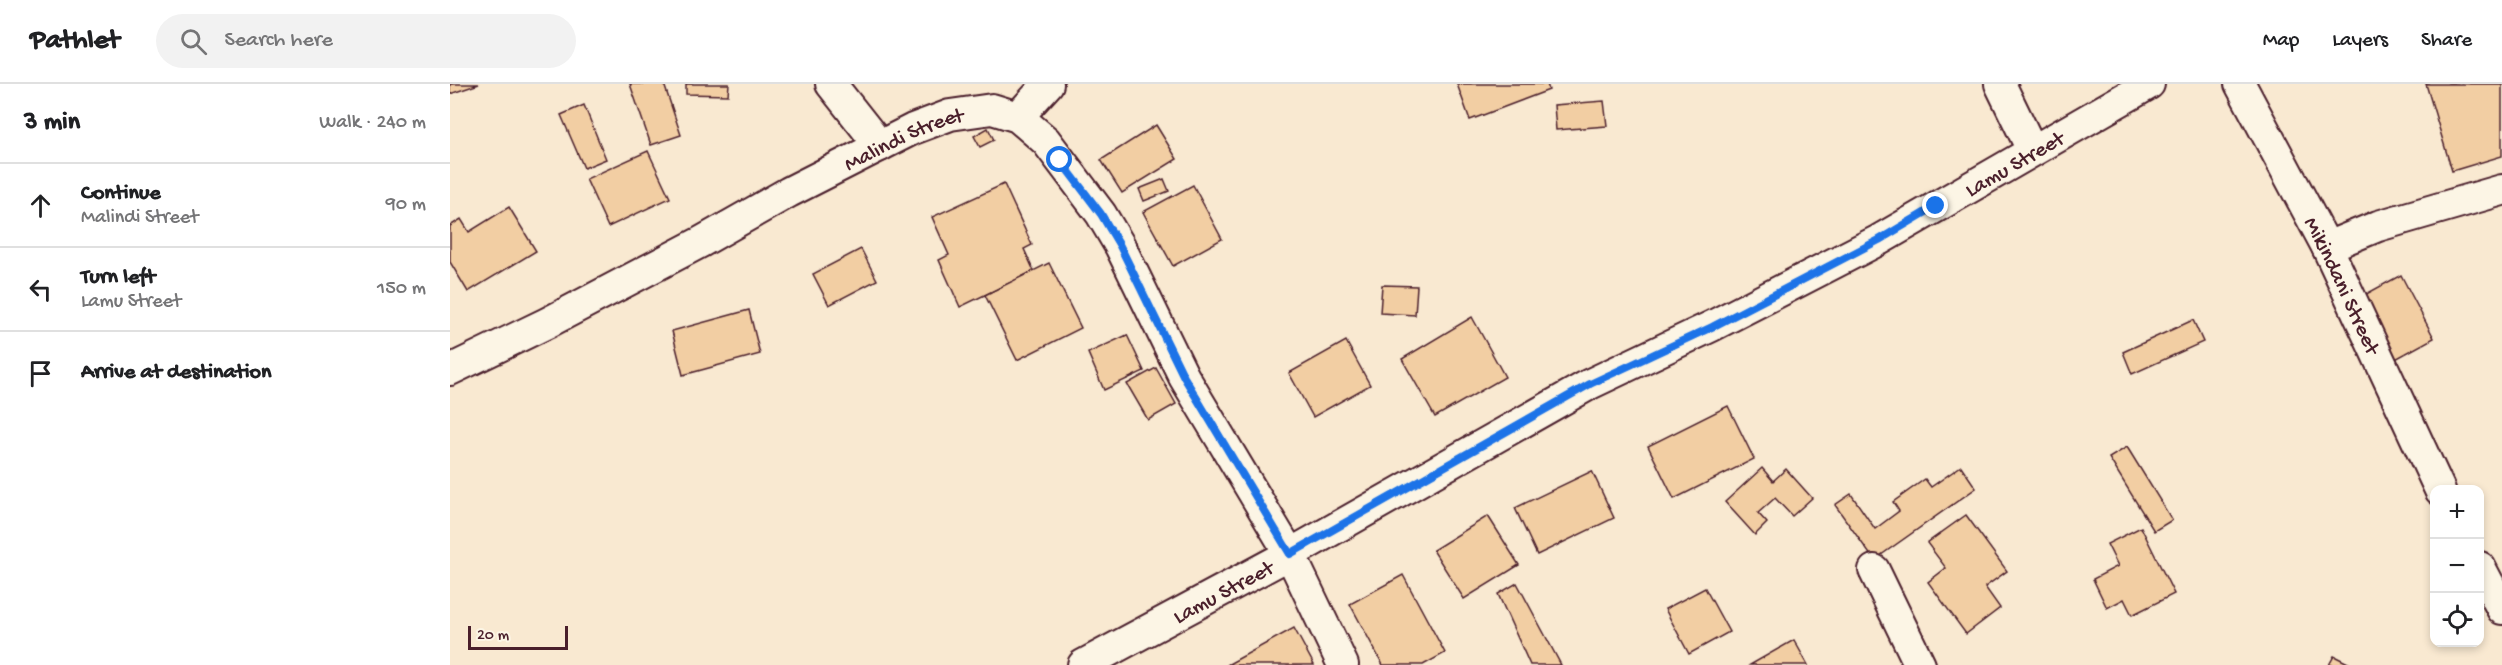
<!DOCTYPE html>
<html lang="en">
<head>
<meta charset="utf-8">
<style>
  :root { --surface:#fff; --page:#f2f2f2; --text:#202124; --muted:#757577; --line:#e0e0e0 }
  body { margin:0; font-family:"Gochi Hand",sans-serif; background:var(--page); color:var(--text) }
  .controls { position:absolute; right:18px; bottom:18px; display:grid; overflow:hidden; border-radius:12px; box-shadow:0 3px 9px #0003 }
  .controls button { width:54px; height:54px; display:grid; place-items:center; padding:0; border:0; border-bottom:2px solid var(--line); background:var(--surface); color:var(--text); font:30px sans-serif }
  .scale { position:absolute; left:18px; bottom:15px; width:100px; box-sizing:border-box; padding-left:6px; border:3px solid #4a1f2b; border-top:0; font-size:16px; line-height:21px; white-space:nowrap; color:#4a1f2b; -webkit-text-stroke:4px #fcf5e5; paint-order:stroke }
  .stop { position:absolute; width:18px; height:18px; margin:-14px; border:4px solid #1a73e8; border-radius:50%; background:#fff }
  .stop.end { background:#1a73e8; border-color:#fff; box-shadow:0 2px 6px #0008 }
  .list { margin:0; padding:0; list-style:none }
  h2 { display:flex; justify-content:space-between; align-items:center; height:78px; margin:0; padding:0 24px; font-size:26px }
  h2 small { font-size:20px; font-weight:400; color:var(--muted) }
  .list li { display:grid; grid-template-columns:39px 1fr auto; gap:18px; align-items:center; box-sizing:border-box; height:84px; padding:0 24px; border-top:2px solid var(--line) }
  .list b { display:block; font-size:22px; white-space:nowrap }
  .list p { margin:0; font-size:20px; white-space:nowrap; color:var(--muted) }
  .list em { font-size:20px; font-style:normal; color:var(--muted) }
  .icon { flex:none; width:33px; height:33px; fill:none; stroke:currentColor; stroke-width:2; stroke-linecap:round; stroke-linejoin:round }
  .map { position:relative; flex:none; width:2052px; height:581px; overflow:hidden }
  header { display:flex; align-items:center; gap:36px; box-sizing:border-box; height:84px; padding:0 30px; background:var(--surface); border-bottom:2px solid var(--line) }
  header strong { font-size:28px }
  nav { display:flex; gap:33px; margin-inline-start:auto; font-size:21px }
  .search { width:420px; height:54px; background:var(--page); display:flex; align-items:center; gap:15px; box-sizing:border-box; padding:0 21px; border-radius:33px; color:var(--muted); font-size:22px }
  main { display:flex }
  aside { flex:1; background:var(--surface) }
  .map>svg:first-child { display:block }
</style>
</head>
<body>
<header>
<strong>Pathlet</strong>
<div class="search"><svg class="icon" aria-label="search" viewBox="0 0 24 24"><circle cx="10" cy="10" r="6"/><path d="M15 15l6 6"/></svg>Search here</div>
<nav><a>Map</a><a>Layers</a><a>Share</a></nav>
</header>
<main>
<aside>
<h2>3 min<small>Walk · 240 m</small></h2>
<ul class="list">
<li><svg class="icon" aria-label="ahead" viewBox="0 0 24 24"><path d="M12 20V5M6 11l6-6 6 6"/></svg><div><b>Continue</b><p>Malindi Street</p></div><em>90 m</em></li>
<li><svg class="icon" aria-label="left" viewBox="0 0 24 24"><path d="M17 20v-9H6M10 6l-5 5 5 5"/></svg><div><b>Turn left</b><p>Lamu Street</p></div><em>150 m</em></li>
<li><svg class="icon" aria-label="arrive" viewBox="0 0 24 24"><path d="M6 21V4h12l-3 4 3 4H6"/></svg><div><b>Arrive at destination</b></div></li>
</ul>
</aside>
<div class="map">
<svg width="2052" height="581" viewBox="0 0 2052 581">
  <rect width="100%" height="100%" fill="#f9e9d1"/>
  <filter id="ink" filterUnits="userSpaceOnUse"><feTurbulence type="fractalNoise" baseFrequency=".0167" numOctaves="2"/><feDisplacementMap in="SourceGraphic" scale="12" xChannelSelector="R" yChannelSelector="G"/><feConvolveMatrix kernelMatrix="1 2 1 2 8 2 1 2 1" color-interpolation-filters="sRGB"/></filter>
  <g filter="url(#ink)">
    <g fill="#f2cea3" stroke="#4a1f2b" stroke-width="1.5">
      <path d="M0 0H29L0 10Z"/>
      <path d="M180 0H214L231 51 201 61Z"/>
      <path d="M236 0H279L278 11 236 10Z"/>
      <path d="M1007 0H1097L1099 6 1020 36Z"/>
      <path d="M1976 0H2052V72L2002 87Z"/>
      <path d="M1154 17 1157 42 1106 46 1104 21Z"/>
      <path d="M134 21 156 75 134 84 111 31Z"/>
      <path d="M706 41 727 75 672 109 651 76Z"/>
      <path d="M538 44 544 56 530 63 524 52Z"/>
      <path d="M198 67 220 114 158 143 136 95Z"/>
      <path d="M714 95 719 107 694 117 689 105Z"/>
      <path d="M554 100 582 161 574 165 584 187 510 223 489 176 499 171 482 133Z"/>
      <path d="M743 101 772 155 723 182 693 128Z"/>
      <path d="M59 123 86 167 18 208 0 178V142L11 135 19 148Z"/>
      <path d="M411 165 427 196 379 221 363 190Z"/>
      <path d="M599 179 631 244 567 276 535 211Z"/>
      <path d="M1951 191 1984 254 1942 277 1909 214Z"/>
      <path d="M932 201 967 202 965 231 930 229Z"/>
      <path d="M299 226 310 270 233 291 222 247Z"/>
      <path d="M1022 233 1055 293 985 333 952 275Z"/>
      <path d="M1743 236 1753 258 1682 290 1673 268Z"/>
      <path d="M677 251 694 287 654 306 638 269Z"/>
      <path d="M896 257 920 301 863 333 839 289Z"/>
      <path d="M706 284 726 320 698 336 677 300Z"/>
      <path d="M1278 322 1304 375 1224 415 1198 362Z"/>
      <path d="M1677 363 1722 436 1704 447 1659 374Z"/>
      <path d="M1511 382 1526 404 1424 476 1385 421 1401 410 1425 445 1449 427 1443 418 1475 395 1481 403Z"/>
      <path d="M1312 384 1323 397 1336 385 1362 414 1342 432 1325 414 1308 429 1317 439 1305 451 1275 418Z"/>
      <path d="M1142 387 1164 434 1087 471 1065 424Z"/>
      <path d="M1516 431 1557 487 1535 503 1550 524 1516 550 1478 498 1496 484 1477 459Z"/>
      <path d="M1038 432 1069 481 1014 515 983 466Z"/>
      <path d="M1691 443 1724 510 1682 531 1674 515 1657 524 1643 495 1668 482 1657 460Z"/>
      <path d="M953 491 995 569 973 581H933L900 520Z"/>
      <path d="M1067 499 1111 581H1080L1048 510Z"/>
      <path d="M1255 504 1279 548 1239 570 1215 525Z"/>
      <path d="M844 544 864 581H777Z"/>
      <path d="M1344 556 1358 581H1300Z"/>
      <path d="M1884 572 1902 581H1879Z"/>
    </g>
    <g fill="none" stroke-linecap="round" stroke-linejoin="round">
      <defs>
        <g id="minor">
          <path d="M381 0 430 62"/>
          <path d="M1550 0 1582 66"/>
          <path id="s1" d="M1790 0 1877 163 1990 406"/>
          <path d="M568 33 598 0"/>
          <path d="M1877 163 1928 142 2052 106"/>
          <path id="s2" d="M0 286 97 239 251 158 339 108 463 45 500 31 542 25 568 33 596 57 651 130 670 162 734 293 840 470 893 581"/>
          <path d="M2030 483 2052 525"/>
          <path d="M1424 486 1470 581"/>
          <path id="s3" d="M633 581 840 470 1140 300 1262 242 1429 156 1699 0"/>
        </g>
      </defs>
      <use href="#minor" stroke="#4a1f2b" stroke-width="34"/>
      <use href="#minor" stroke="#fcf5e5" stroke-width="30"/>
    </g>
  </g>
  <g fill="none" stroke-linecap="round" stroke-linejoin="round" filter="url(#ink)">
    <path stroke="#1a73e8" stroke-width="8" d="M610 76 651 130 670 162 734 293 840 470 1140 300 1262 243 1429 156 1486 122"/>
  </g>
  <g text-anchor="middle" stroke-width="4.5" stroke-linejoin="round" paint-order="stroke">
    <g font-size="22" fill="#4a1f2b" stroke="#fcf5e5">
      <text dy="8" stroke="none"><textPath href="#s2" startOffset="510">Malindi Street</textPath></text>
      <text dy="8" stroke="none"><textPath href="#s3" startOffset="1058">Lamu Street</textPath></text>
      <text dy="8" stroke="none"><textPath href="#s1" startOffset="226">Mikindani Street</textPath></text>
      <text dy="8" stroke="none"><textPath href="#s3" startOffset="158">Lamu Street</textPath></text>
    </g>
  </g>
</svg>
<div class="controls">
<button>+</button>
<button>−</button>
<button><svg class="icon" aria-label="locate" viewBox="0 0 24 24"><circle cx="12" cy="12" r="6"/><path d="M12 2v4M12 18v4M2 12h4M18 12h4"/></svg></button>
</div>
<div class="scale">20 m</div>
<div class="stop" style="left:610px;top:76px"></div>
<div class="stop end" style="left:1486px;top:122px"></div>
</div>
</main>
</body>
</html>
